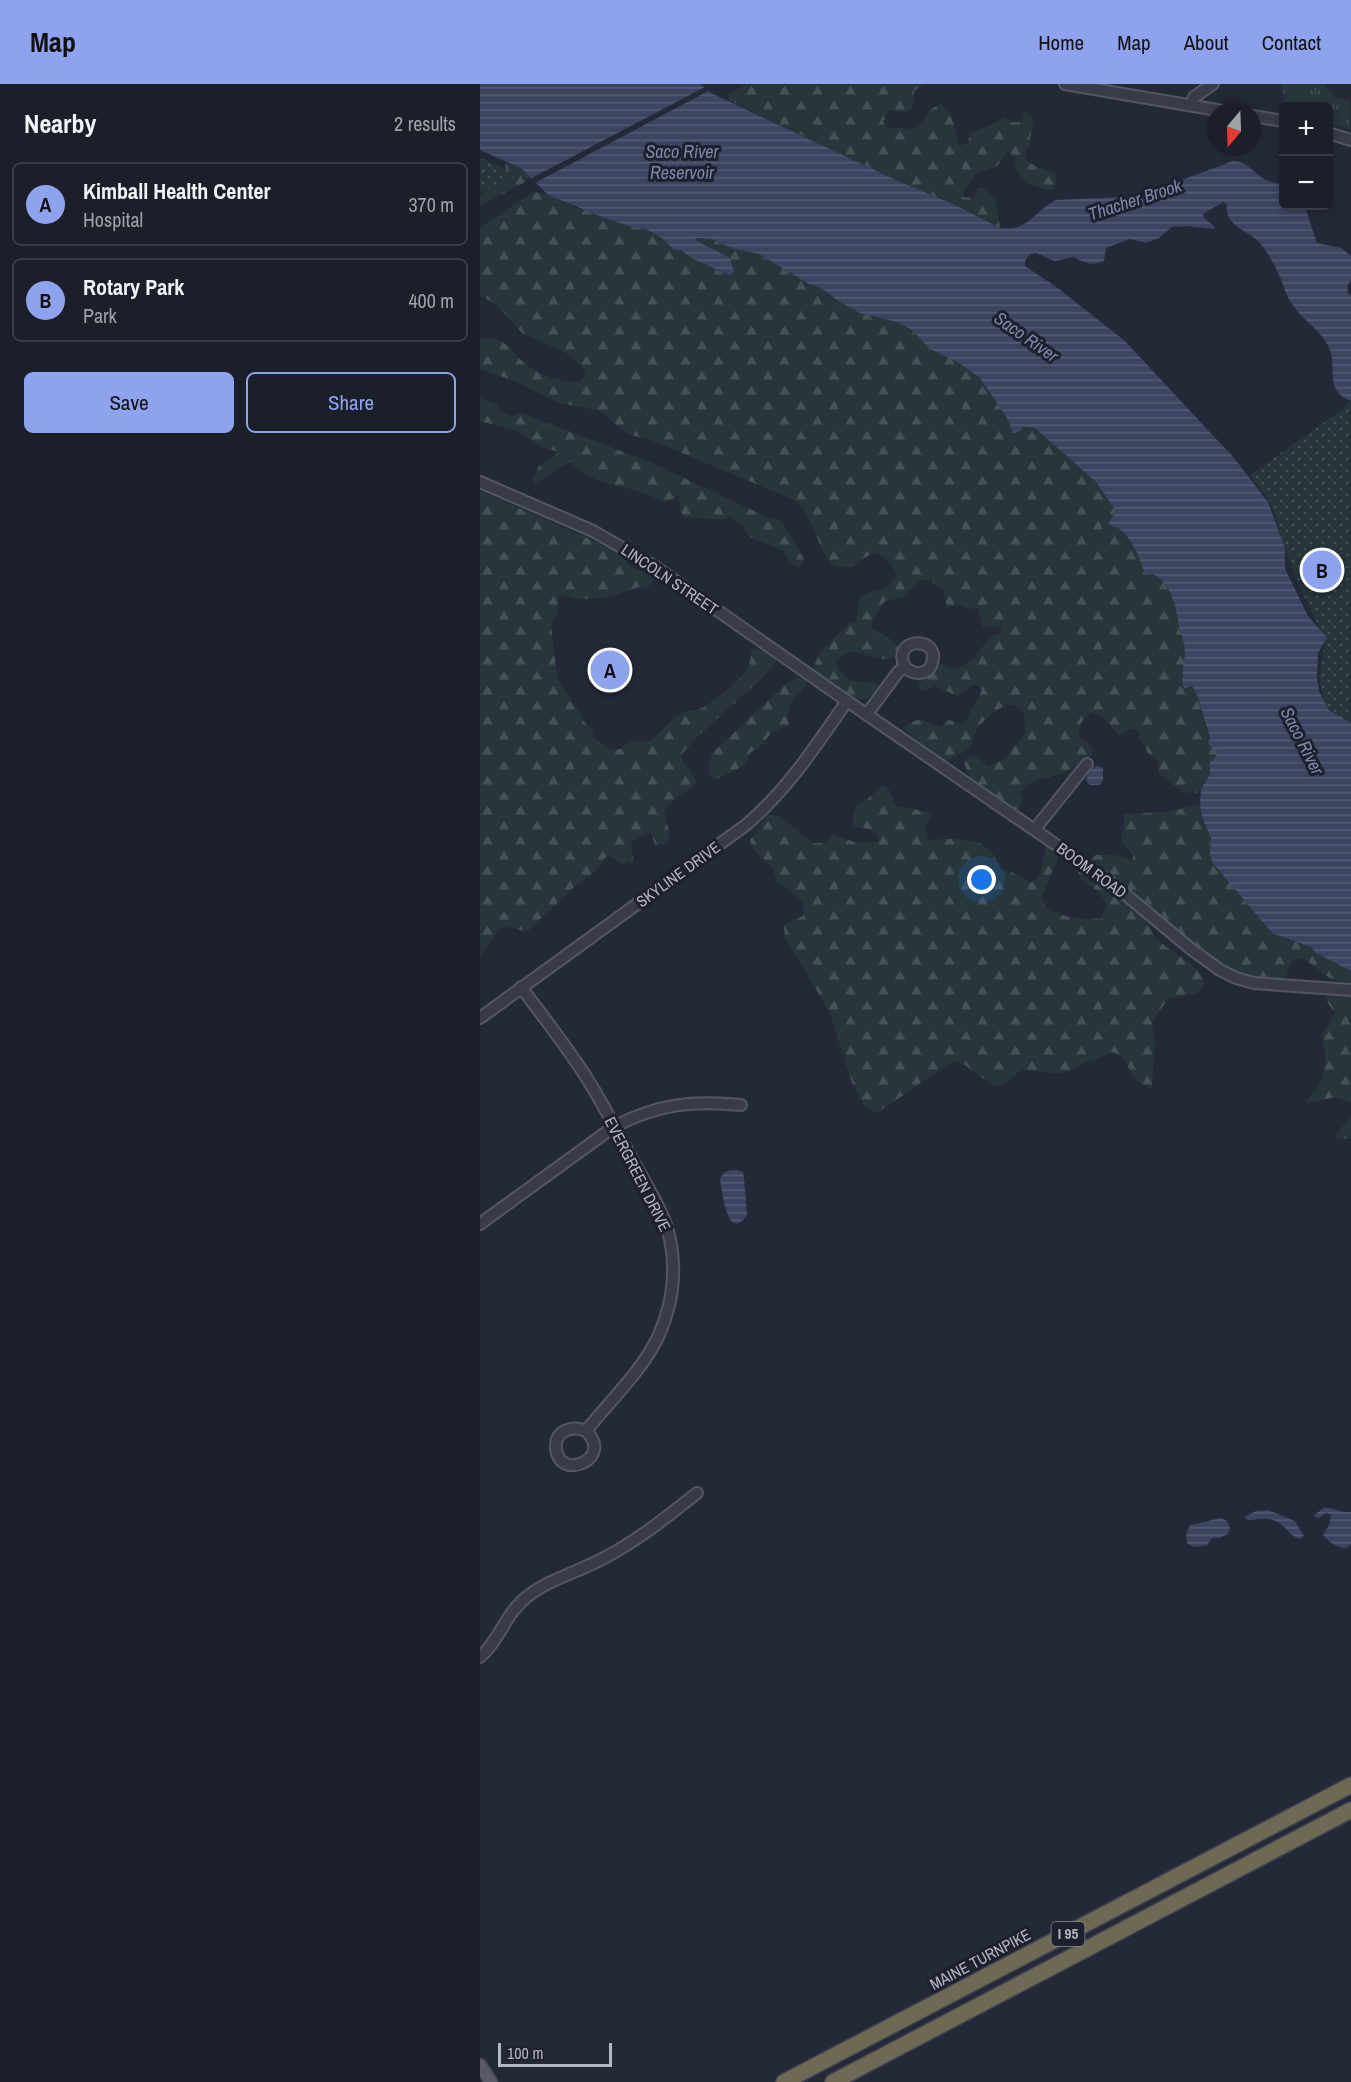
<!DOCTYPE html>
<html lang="en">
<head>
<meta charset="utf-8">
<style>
  :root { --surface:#1b1f2a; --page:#282c36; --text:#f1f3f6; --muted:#a0a2a8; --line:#393d47; --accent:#8fa2ee }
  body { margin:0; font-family:"Archivo Narrow",sans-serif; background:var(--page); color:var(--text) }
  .controls { position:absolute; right:18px; top:18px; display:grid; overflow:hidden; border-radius:9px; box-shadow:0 3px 9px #0003 }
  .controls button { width:54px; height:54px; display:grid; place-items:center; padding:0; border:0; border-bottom:2px solid var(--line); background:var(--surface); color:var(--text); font:30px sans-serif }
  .compass { position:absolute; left:727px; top:18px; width:54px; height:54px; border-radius:50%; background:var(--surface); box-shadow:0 3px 9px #0003; rotate:199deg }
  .scale { position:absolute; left:18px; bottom:15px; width:114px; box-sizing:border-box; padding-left:6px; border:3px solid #b3b6c5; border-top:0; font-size:16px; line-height:21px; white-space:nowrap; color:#b3b6c5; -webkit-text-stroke:4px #1d212e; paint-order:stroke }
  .you { position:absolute; left:502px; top:796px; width:21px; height:21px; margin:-15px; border:4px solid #fff; border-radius:50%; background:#1a73e8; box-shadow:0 0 0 9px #1a73e833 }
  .badge { display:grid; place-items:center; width:39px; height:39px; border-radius:50%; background:var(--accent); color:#111; font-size:20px; font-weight:700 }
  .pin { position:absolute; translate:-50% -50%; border:3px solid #fff; box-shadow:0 2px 6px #0006 }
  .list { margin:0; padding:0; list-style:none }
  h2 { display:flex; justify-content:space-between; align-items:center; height:78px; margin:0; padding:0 24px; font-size:26px }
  h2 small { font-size:20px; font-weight:400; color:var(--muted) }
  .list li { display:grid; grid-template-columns:39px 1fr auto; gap:18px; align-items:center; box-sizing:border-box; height:84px; margin:0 12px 12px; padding:0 12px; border:2px solid var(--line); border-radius:9px }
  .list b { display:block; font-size:22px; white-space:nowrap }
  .list p { margin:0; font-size:20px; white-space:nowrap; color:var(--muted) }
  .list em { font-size:20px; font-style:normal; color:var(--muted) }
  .actions { display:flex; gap:12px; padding:18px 24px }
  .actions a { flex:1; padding:14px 0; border:2px solid var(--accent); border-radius:9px; text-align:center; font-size:21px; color:var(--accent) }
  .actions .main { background:var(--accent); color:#111 }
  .map { position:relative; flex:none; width:871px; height:1998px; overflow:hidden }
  header { display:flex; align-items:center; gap:36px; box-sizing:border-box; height:84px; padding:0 30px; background:var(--accent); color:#111 }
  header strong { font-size:28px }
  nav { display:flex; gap:33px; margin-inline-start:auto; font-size:21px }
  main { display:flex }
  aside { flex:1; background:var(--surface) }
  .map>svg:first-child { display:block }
</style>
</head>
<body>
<header>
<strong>Map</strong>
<nav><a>Home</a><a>Map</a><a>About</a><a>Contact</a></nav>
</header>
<main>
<aside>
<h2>Nearby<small>2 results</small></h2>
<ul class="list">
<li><span class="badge">A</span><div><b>Kimball Health Center</b><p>Hospital</p></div><em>370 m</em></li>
<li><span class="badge">B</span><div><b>Rotary Park</b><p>Park</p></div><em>400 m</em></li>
</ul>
<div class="actions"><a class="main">Save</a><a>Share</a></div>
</aside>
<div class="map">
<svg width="871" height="1998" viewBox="0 0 871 1998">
  <defs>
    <pattern id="grass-tufts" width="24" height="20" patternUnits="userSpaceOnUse" patternTransform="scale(1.5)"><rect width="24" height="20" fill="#27363a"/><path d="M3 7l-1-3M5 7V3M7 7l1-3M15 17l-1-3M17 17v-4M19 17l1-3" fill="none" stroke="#445155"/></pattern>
    <pattern id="forest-firs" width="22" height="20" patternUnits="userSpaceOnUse" patternTransform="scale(1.5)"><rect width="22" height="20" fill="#27363a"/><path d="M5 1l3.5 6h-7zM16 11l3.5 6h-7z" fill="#445155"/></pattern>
    <pattern id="park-dots" width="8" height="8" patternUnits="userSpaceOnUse" patternTransform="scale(1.5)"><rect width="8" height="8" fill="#27363a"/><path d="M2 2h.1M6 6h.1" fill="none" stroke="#445155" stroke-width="1.8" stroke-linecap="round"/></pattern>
    <pattern id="water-rules" width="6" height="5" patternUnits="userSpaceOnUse" patternTransform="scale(1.5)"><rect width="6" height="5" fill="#3b4460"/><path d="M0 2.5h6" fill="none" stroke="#555d75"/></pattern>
  </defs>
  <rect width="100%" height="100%" fill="#242938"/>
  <path fill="url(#grass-tufts)" d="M801 0H844L856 14 870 16 871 46 849 39 848 22H806Z"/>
  <g fill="url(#forest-firs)">
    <path d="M267 0H444L434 7V17L431 25 425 28 408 26 403 38 408 44C434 43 437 52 449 26L461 20 470 28 480 62 487 59 491 49 517 38 524 33 532 38H542L544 26 554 35 549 60 545 70 548 78 560 84 575 89 577 98 572 106C551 103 535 96 535 74L528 68 516 83 496 89 485 105 482 113 494 114 498 104H506L516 117 520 144 473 120 418 97 248 16 249 10Z"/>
    <path d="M28 75 53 90 45 98 0 122V113L27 87 25 82Z"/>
    <path d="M54 108 68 111 101 126H109L152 143 166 145 182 154 193 165 202 167 213 175 243 189 250 174 214 156 216 154 232 155 251 164 279 170 327 199 343 205 358 217 380 229 417 238 432 246 450 265 479 279 500 294 527 332 529 342 555 344 568 353 577 364 616 398 636 427 628 440C633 442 639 444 642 447 652 455 661 475 664 488 691 491 696 524 700 546 701 552 704 558 705 565 705 575 703 587 702 597L711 602 717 611 731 663 737 666 735 675 732 676 730 690 717 709C702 712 689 697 678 688V678L667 668 665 661 659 656V649L657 645H652L639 651 623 633 612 628C603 634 597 642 599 654L612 662 613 669C610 673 606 674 601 676 597 679 594 683 590 686 573 695 552 691 540 710L543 715 539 725H535L490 694 484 679 490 671 496 672 509 683 524 675 545 650 544 629 536 622 526 621 512 629 498 643 489 664 468 677H460L424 644 432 638 440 635 460 643 469 636 482 640 485 638 502 606 500 603 494 600 478 612 454 602 446 607 439 605V600L457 581 463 580 469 584 479 585 493 575 510 553 521 549V543H503L498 524 490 525 478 521 467 524 464 507 451 497 440 496 423 513 405 517 392 536V545L412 556 418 563 416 571 412 575C407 575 402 575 397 574 378 571 377 562 356 575V581C359 585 363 591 367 594 376 600 388 596 398 600L399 607 383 616 364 609 334 586C336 565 357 554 370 538H376L380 513C395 503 409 509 417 490 411 478 406 472 394 469L384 474 373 483H355C336 464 335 436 317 417L171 356 150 351 137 342 121 327 80 319 32 296 0 285V255C4 255 10 254 14 255 27 257 34 270 43 278 58 291 80 299 100 298L105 292V286L85 268 42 249 18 222 0 211V143Z"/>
    <path d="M0 311 5 316 18 321 19 326 32 332 42 329 172 379 287 433 302 437 324 475 322 481 318 484 309 478 304 467 272 454 267 450 263 442 249 431 245 435 205 434 201 428 199 410 193 415 184 418C178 416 172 412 166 410 141 400 109 401 91 378 80 381 66 394 55 400L53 394 59 382 79 368 64 364 37 347 0 337Z"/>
    <path d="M0 407 137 467 151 483C160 487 171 484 175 495L169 502 163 505 159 503C138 510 120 516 98 515 91 515 88 511 80 511L78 516 77 529 71 541 77 593 92 618 99 626 102 635 113 648V653L131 666 141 665C148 656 159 656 169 658L197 632 208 626H217L226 622 245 608 262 592 269 581 272 566C282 562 290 569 297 576L283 593 215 655 202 670V677C210 683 212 692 218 700L196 714 185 725C183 740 193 742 187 759L175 761 172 750 168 748 152 758 151 765 154 779 142 780 128 771C123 776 121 781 116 786 110 793 100 798 93 804 78 819 63 832 48 847 41 847 36 844 29 843 16 842 8 864 0 874Z"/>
    <path d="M317 595 325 596 327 600C315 615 304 619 309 641L292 648 282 661 270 669 265 681C254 685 242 695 232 695L228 688 231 670 305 600Z"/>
    <path d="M403 701 410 707 416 722 452 729 445 744 448 756C468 755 500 751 513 770 517 775 519 782 521 788L528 786 551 799C565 789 561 778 566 763L574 766 578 773 561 815C574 836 599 834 621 835L627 821 620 809 601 795 598 788 602 786C624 800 647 817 664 835 671 842 673 852 680 858 690 867 730 887 723 903 719 912 698 912 689 914L676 931 672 941 675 956 672 1006 654 994 642 972 632 968 615 976 606 978 584 990 542 986 520 1002 512 1001 479 977 475 976 397 1029 383 1020 372 999 350 929 313 866 305 856 304 841 323 832V817L297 798 292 783 273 765 270 756 288 731 299 732 333 759H347L352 750 377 759 398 758V751L390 745 375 743 372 739 376 721 384 718Z"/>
    <path d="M720 720 722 733 731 754 730 769 757 808 792 849 831 863 836 869 871 887V900C863 898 854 897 847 892 830 881 813 857 806 894L800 897 759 890 743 882 729 873 610 778 612 772C625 770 638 769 650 777L653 775V770C650 766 643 762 642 758 639 749 647 741 643 732L645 730 689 728Z"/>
    <path d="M846 912 871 913V1019L856 1013 828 1019 826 1017 838 1003 843 993 846 977 842 951 855 929 845 915Z"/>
    <path d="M871 1032V1054L859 1055 855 1052Z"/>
  </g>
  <g fill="url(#park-dots)">
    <path d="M0 74 38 90 0 109Z"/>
    <path d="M871 315V652L857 630 847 623 839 598 845 555 817 497 803 458 796 433 788 414 770 391 863 325Z"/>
  </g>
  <g fill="url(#water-rules)">
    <path d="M0 0H220L231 9 418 97 473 120 520 144C549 148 554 127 576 116L642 113 667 109 753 77C769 78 772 88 784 95 789 98 797 99 803 101L804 122 825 123 837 159 861 164 871 172V196L867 202 868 209 871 212V317C844 306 857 286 850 266 843 247 822 236 812 220 806 212 803 200 799 191 794 180 788 169 780 159 769 147 743 141 747 121L743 118 723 130 724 134 735 143V145L707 142 692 143 679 154 666 159 650 155 626 164 624 177C612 182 605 179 594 173L575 177 556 169 550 170 545 177V182L575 202 645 257 754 374 788 418 805 464V485L828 532 847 554 838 569 837 594 839 607 849 626 871 639V887L836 869 831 863 792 849 732 778 730 769 731 754 722 733 720 720 721 705 730 690V678L735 674 737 667 731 663 728 659 730 654 717 611 712 602 704 604 703 602C701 590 705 577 705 565 704 558 701 552 700 546 696 524 691 490 664 488 661 475 652 456 642 447 639 444 633 442 628 440L636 427 616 398 555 344 542 343 541 347 533 349 526 332 500 294 479 279 450 265 432 246 417 238 380 229 358 217 343 205 327 199 279 170 251 164 232 155 216 154 215 156 250 174 254 188 249 191 213 175 202 167 193 165 182 154 166 145 152 143 125 134 68 111 41 84 0 66Z"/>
    <path d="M617 682 623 684V697L619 701H610L606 697C607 690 611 684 617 682Z"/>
    <path d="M251 1086H257L263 1088C264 1092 267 1125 267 1131 247 1160 242 1106 240 1094L245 1088Z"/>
    <path d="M845 1423 864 1428H871V1460L867 1464C858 1464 848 1458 843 1451L849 1441 851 1431 846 1429 839 1434 833 1432Z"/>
    <path d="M788 1426 815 1437 824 1452 820 1455C813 1453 809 1448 804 1443 794 1432 781 1435 768 1436L764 1433 776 1427Z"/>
    <path d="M741 1434 747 1437 750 1443 748 1450 739 1454H732L727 1461C721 1463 712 1464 707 1459L706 1451 710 1441Z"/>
  </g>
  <path fill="#242938" d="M227 2 232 5 53 100 51 99 50 95Z"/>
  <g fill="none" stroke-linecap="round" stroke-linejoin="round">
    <defs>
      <g id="minor">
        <path d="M585 0 743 27"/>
        <path d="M711 21 714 13 733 0"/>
        <path d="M772 32 804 37"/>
        <path d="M848 49 871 56"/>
        <path d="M0 398 113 447 174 482 367 617 633 800 711 865 740 886 756 894 774 899 871 906"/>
        <path d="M387 630 418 588 425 583C433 591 448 592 452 579 461 551 410 553 425 583"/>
        <path d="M555 745 607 680"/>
        <path d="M41 903C64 934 88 964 108 996 126 1025 141 1055 157 1084 169 1106 185 1130 190 1155 197 1188 192 1222 178 1253 162 1287 129 1318 106 1347 92 1341 74 1347 76 1364 79 1399 135 1374 106 1347"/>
        <path d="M0 934 266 741C307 706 336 662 367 617"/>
        <path d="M0 1140 135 1042C179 1020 213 1016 261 1021"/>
        <path d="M0 1573C20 1556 26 1528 48 1512 70 1495 98 1488 122 1475 157 1457 187 1433 217 1409"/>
      </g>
      <path id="major" d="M0 1981 11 1998"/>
      <g id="highway">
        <path d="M304 1998 871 1701"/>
        <path d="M353 1998 871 1726"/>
      </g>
    </defs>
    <use href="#minor" stroke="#535664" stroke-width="14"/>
    <use href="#major" stroke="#414552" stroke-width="15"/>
    <use href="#highway" stroke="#404351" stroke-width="18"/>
    <use href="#minor" stroke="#383c49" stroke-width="10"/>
    <use href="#major" stroke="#565a69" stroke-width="12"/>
    <use href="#highway" stroke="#6e6955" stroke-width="15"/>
  </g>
  <g text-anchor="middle" stroke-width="6" stroke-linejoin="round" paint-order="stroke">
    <rect fill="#1d212e" stroke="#868998" stroke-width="1.5" x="571.5" y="1838" width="33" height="24" rx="4.5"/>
    <g font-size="15" font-weight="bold" fill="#b3b6c5">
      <text x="588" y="1855">I 95</text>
    </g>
    <g font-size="16" fill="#b3b6c5" stroke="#1d212e">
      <text transform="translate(190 495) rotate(34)" y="6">LINCOLN STREET</text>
      <text transform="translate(612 786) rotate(36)" y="6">BOOM ROAD</text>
      <text transform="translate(198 790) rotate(-36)" y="6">SKYLINE DRIVE</text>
      <text transform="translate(158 1090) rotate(63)" y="6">EVERGREEN DRIVE</text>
      <text transform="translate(500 1875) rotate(-28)" y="6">MAINE TURNPIKE</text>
    </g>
    <g font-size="18" font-style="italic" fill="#7d88aa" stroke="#1d212e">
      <text x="202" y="74">Saco River<tspan x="202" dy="21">Reservoir</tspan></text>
      <text transform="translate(655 116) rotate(-18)" y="6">Thacher Brook</text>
      <text transform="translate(546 253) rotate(35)" y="6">Saco River</text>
      <text transform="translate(822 657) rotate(63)" y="6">Saco River</text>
    </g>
  </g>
</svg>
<div class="controls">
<button>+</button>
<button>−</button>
</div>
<svg class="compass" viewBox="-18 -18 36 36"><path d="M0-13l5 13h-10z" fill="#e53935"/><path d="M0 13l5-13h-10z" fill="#a0a2a8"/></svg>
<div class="scale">100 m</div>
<div class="you"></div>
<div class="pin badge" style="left:130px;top:586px">A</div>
<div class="pin badge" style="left:842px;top:486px">B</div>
</div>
</main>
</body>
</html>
